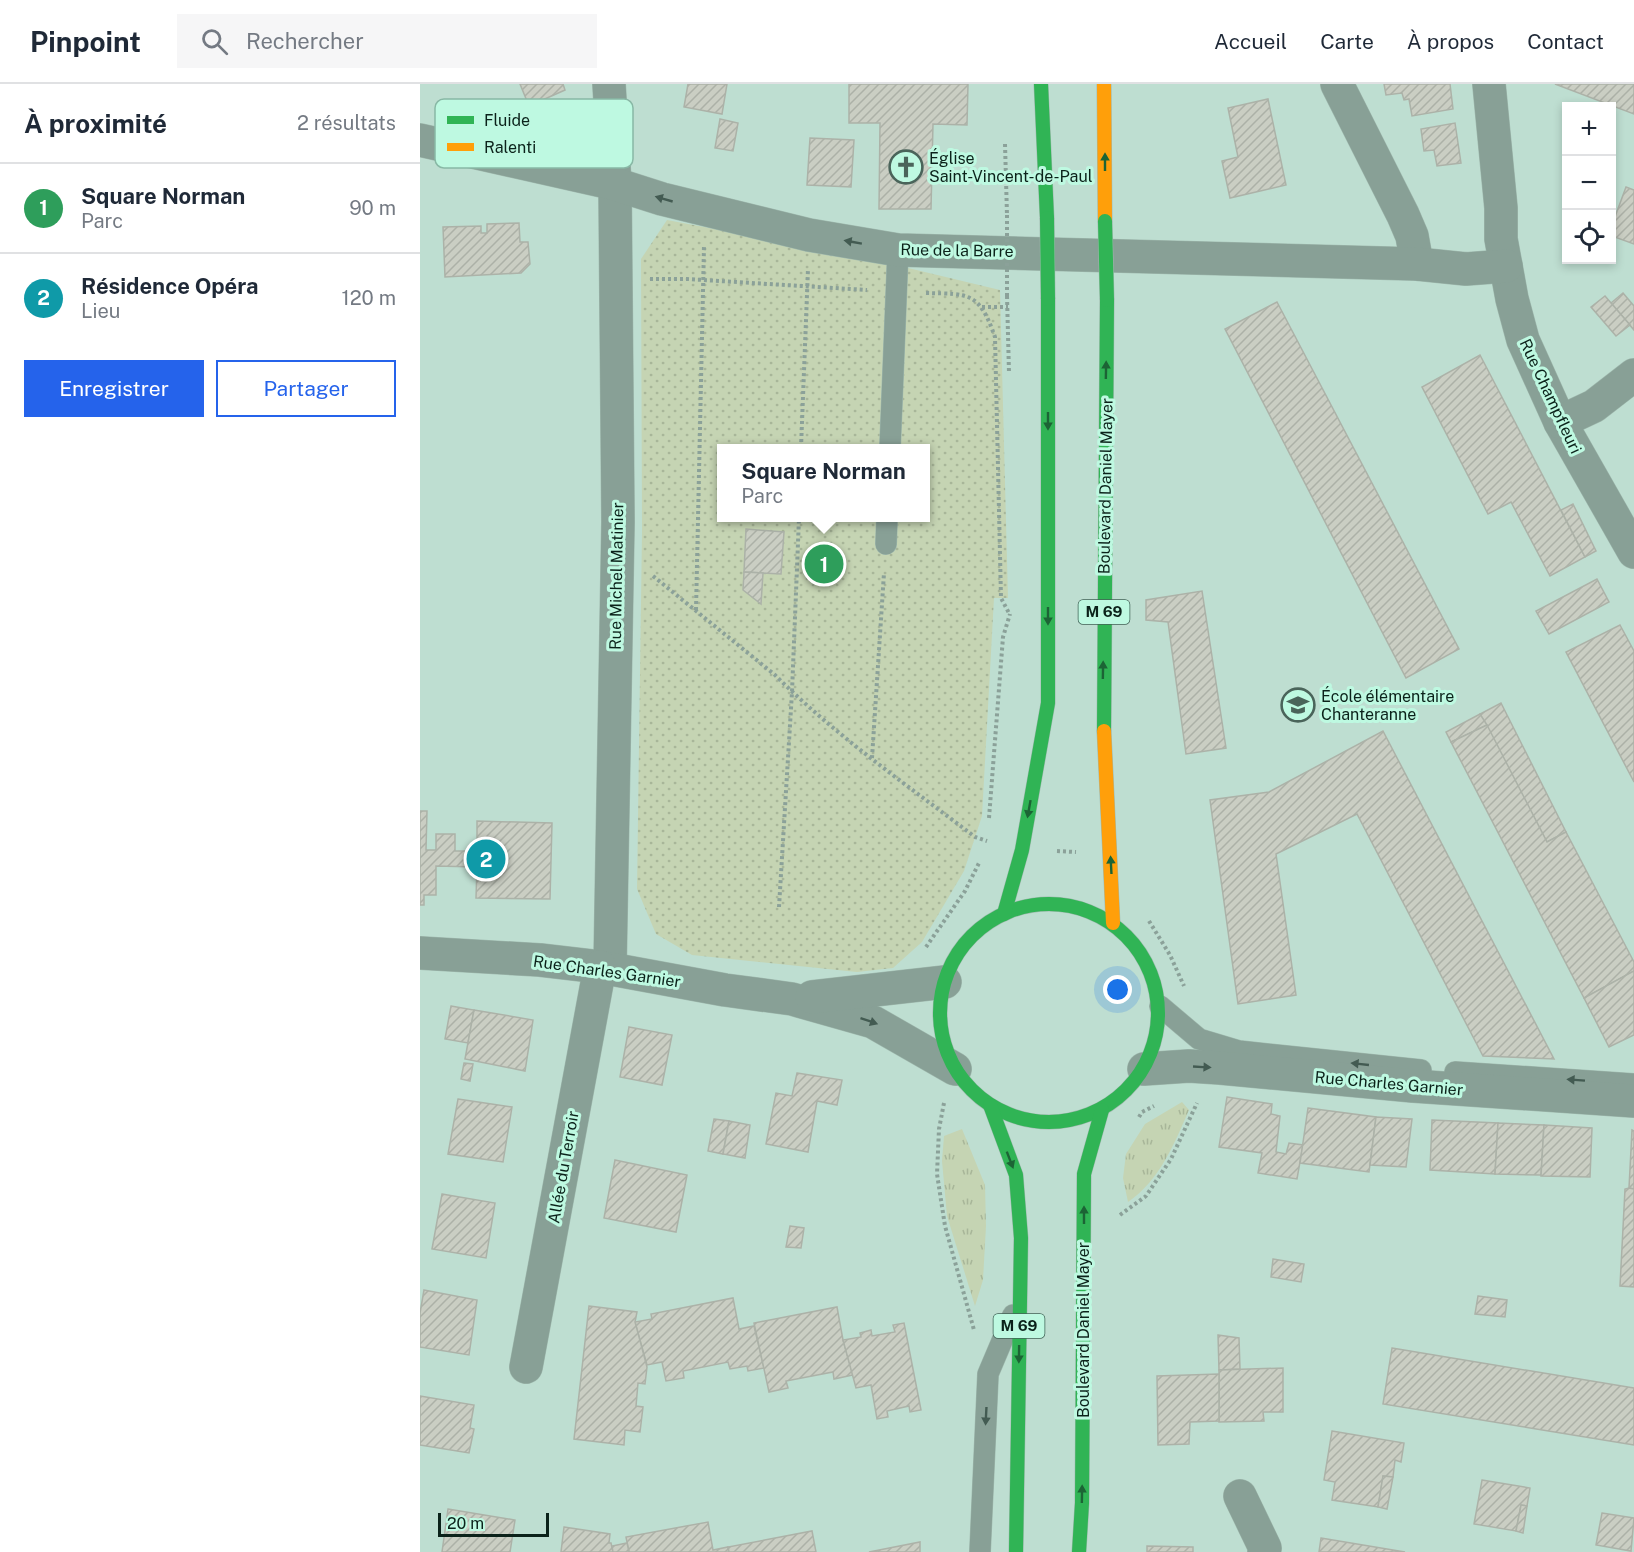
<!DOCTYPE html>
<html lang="fr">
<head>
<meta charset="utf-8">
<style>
  :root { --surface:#fff; --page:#f6f6f7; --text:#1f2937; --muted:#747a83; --line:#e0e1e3; --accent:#2563eb }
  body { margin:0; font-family:"Public Sans",sans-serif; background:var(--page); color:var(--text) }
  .controls { position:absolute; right:18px; top:18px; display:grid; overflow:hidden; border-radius:0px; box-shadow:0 3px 9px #0003 }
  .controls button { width:54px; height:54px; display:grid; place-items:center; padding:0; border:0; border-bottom:2px solid var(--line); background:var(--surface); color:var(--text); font:30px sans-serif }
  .scale { position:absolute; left:18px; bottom:15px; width:111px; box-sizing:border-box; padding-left:6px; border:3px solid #0b221a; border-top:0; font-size:16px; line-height:21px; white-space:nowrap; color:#0b221a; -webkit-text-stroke:4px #bef9e1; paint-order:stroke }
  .you { position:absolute; left:698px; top:906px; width:21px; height:21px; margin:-15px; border:4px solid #fff; border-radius:50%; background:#1a73e8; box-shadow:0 0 0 9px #1a73e833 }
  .badge { display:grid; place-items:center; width:39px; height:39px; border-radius:50%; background:var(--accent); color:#fff; font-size:20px; font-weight:700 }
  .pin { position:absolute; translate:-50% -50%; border:3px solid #fff; box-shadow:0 2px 6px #0006 }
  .popup { position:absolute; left:297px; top:360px; width:213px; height:78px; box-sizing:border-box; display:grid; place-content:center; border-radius:0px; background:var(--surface); filter:drop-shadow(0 2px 4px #0005); font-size:20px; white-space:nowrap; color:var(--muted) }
  .popup b { font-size:22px; color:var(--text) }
  .popup::after { content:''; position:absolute; left:50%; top:100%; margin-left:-12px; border:12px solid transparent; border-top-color:var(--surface) }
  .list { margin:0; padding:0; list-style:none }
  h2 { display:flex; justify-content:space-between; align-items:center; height:78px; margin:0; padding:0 24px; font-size:26px }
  h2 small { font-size:20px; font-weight:400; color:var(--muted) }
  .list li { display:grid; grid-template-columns:39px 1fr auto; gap:18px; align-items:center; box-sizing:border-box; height:90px; padding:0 24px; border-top:2px solid var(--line) }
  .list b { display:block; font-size:22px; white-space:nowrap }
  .list p { margin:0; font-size:20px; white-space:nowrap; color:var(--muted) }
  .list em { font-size:20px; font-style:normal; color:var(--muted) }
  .actions { display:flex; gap:12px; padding:18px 24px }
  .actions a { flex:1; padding:14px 0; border:2px solid var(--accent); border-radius:0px; text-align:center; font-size:21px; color:var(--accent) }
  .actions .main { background:var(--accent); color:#fff }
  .icon { flex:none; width:33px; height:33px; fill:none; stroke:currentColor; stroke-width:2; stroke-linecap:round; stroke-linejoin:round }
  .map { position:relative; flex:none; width:1214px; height:1468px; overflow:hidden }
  header { display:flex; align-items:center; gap:36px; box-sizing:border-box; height:84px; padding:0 30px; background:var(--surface); border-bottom:2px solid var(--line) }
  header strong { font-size:28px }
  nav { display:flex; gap:33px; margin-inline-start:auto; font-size:21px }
  .search { width:420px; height:54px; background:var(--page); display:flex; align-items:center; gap:15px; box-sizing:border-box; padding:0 21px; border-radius:0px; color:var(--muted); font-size:22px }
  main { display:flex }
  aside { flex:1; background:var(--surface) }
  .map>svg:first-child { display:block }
</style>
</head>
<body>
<header>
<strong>Pinpoint</strong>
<div class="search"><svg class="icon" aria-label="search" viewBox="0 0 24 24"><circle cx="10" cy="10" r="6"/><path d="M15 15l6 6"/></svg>Rechercher</div>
<nav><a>Accueil</a><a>Carte</a><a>À propos</a><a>Contact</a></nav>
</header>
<main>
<aside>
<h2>À proximité<small>2 résultats</small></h2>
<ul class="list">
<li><span class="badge" style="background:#2e9e5b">1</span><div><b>Square Norman</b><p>Parc</p></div><em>90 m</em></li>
<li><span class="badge" style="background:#0f9aa8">2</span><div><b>Résidence Opéra</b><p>Lieu</p></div><em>120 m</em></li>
</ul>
<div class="actions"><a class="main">Enregistrer</a><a>Partager</a></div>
</aside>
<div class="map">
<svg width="1214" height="1468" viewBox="0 0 1214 1468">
  <defs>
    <pattern id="grass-tufts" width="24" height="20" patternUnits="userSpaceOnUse" patternTransform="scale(1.5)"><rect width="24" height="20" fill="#c5d4b3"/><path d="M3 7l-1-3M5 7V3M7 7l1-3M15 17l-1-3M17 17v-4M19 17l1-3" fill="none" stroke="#a8b699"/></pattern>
    <pattern id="garden-dots" width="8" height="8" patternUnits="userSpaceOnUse" patternTransform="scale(1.5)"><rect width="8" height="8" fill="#c5d4b3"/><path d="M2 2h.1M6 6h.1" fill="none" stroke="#a8b699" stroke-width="1.8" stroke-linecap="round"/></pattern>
    <pattern id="building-hatch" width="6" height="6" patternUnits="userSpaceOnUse" patternTransform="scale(1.5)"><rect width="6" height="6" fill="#cacec3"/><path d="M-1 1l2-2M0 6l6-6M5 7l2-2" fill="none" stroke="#acb1a7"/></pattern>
  </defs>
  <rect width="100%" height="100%" fill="#beded1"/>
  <g fill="url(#grass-tufts)">
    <path d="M762 1018 769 1026C754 1060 740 1096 708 1118L703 1094 706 1070 725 1040Z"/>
    <path d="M542 1045 565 1101 566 1142 563 1196 555 1222 527 1132 522 1077 524 1052Z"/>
  </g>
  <path fill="url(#garden-dots)" fill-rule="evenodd" d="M247 136 438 172 580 206 588 514H574L562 732 544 787 502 858 473 884 437 888 272 871 236 850 217 805 222 447 221 175ZM302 364H506V434H302Z"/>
  <g fill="url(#building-hatch)" stroke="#acb2a8" stroke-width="1.5">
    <path d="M100 0H143L145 6 109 22Z"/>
    <path d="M268 0H307L302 30 264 23Z"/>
    <path d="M429 0H548L547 41 513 40 511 125H459L460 39H429Z"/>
    <path d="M964 0H1030L1033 25 992 32 989 15 984 16 982 9 966 11Z"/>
    <path d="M1135 0H1214V30Z"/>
    <path d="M848 15 866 101 810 114 802 77 818 73 808 24Z"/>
    <path d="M300 35 318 39 313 67 295 64Z"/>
    <path d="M1035 39 1041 79 1017 82 1014 66 1004 67 1001 45Z"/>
    <path d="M390 54 434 56 431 103 387 101Z"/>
    <path d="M1206 103 1214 106V160L1192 152V141Z"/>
    <path d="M99 139 100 158H108L110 180 101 189 25 193 23 143 61 142V149H67V140Z"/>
    <path d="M1203 209 1214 222V246L1191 219Z"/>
    <path d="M1185 212 1210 241 1196 252 1171 223Z"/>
    <path d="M857 218 1039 565 986 594 805 245Z"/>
    <path d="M1060 271 1165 473 1130 492 1091 418 1068 430 1002 303Z"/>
    <path d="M1153 420 1176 467 1165 473 1141 426Z"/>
    <path d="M326 445 364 448 361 490 324 488Z"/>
    <path d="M324 488 343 489 341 520 323 506Z"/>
    <path d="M1177 495 1189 518 1129 550 1116 527Z"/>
    <path d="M782 507 806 664 766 670 748 538 726 536V516Z"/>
    <path d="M1200 541 1214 567V698L1146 568Z"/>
    <path d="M1081 619 1146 748 1127 758 1060 630Z"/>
    <path d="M1060 630 1067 641 1031 658 1026 648Z"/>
    <path d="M1067 641 1127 758 1146 748 1214 878V887L1164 914 1031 658Z"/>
    <path d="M963 647 1134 975 1063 972 937 730 856 770 876 911 818 920 790 716 849 708Z"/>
    <path d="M0 727H7L6 766H16V750H35V767H57V737L132 739 130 815 56 814 57 783 16 782V811H4V821H0Z"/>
    <path d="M1214 887V951L1189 963 1164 914Z"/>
    <path d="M31 922 54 926 48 959 25 955Z"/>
    <path d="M54 926 113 936 105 987 45 975Z"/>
    <path d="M209 943 252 951 242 1001 200 993Z"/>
    <path d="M44 979 53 980 50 997 41 995Z"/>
    <path d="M377 989 422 996 417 1021 397 1017 388 1068 346 1060 356 1009 372 1012Z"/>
    <path d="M807 1013 852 1020 851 1030 860 1032 856 1068 866 1070 869 1059 883 1061 877 1095 838 1089 842 1069 799 1063Z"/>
    <path d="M38 1015 92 1023 83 1078 28 1070Z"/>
    <path d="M888 1024 956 1033 949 1088 880 1079Z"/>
    <path d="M956 1033 992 1035 986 1083 950 1081Z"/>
    <path d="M294 1035 309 1037 303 1070 288 1067Z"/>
    <path d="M1012 1036 1078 1039 1075 1090 1010 1086Z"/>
    <path d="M309 1037 330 1041 325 1074 303 1070Z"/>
    <path d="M1078 1039 1124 1041 1121 1091 1075 1090Z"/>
    <path d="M1124 1041 1172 1044 1170 1093 1121 1092Z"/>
    <path d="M1212 1046 1214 1047V1105L1209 1104Z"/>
    <path d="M195 1076 267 1091 256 1148 184 1134Z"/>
    <path d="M1209 1104 1214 1105V1203L1200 1202 1205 1105Z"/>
    <path d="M22 1110 75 1119 66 1174 12 1165Z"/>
    <path d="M370 1142 384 1144 381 1164 366 1163Z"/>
    <path d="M853 1175 884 1180 881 1198 851 1193Z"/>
    <path d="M4 1206 57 1216 49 1271 0 1263V1229Z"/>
    <path d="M1058 1212 1087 1216 1085 1233 1055 1230Z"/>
    <path d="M313 1214 319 1245 334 1242 344 1284 328 1287 327 1282 310 1285 308 1278 263 1287 264 1294 246 1297 242 1278 227 1281 215 1238 232 1235 231 1230Z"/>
    <path d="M169 1222 217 1228 215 1238 227 1283 225 1300 218 1299 216 1322 223 1323 220 1348 205 1346 204 1361 154 1355Z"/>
    <path d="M417 1223 423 1256 433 1291 414 1295 413 1288 366 1297 368 1304 349 1308 334 1239Z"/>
    <path d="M484 1239 501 1326 490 1328 489 1322 467 1327 468 1333 457 1335 451 1301 436 1304 423 1256 441 1253 440 1249 451 1246 452 1252 475 1248 473 1241Z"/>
    <path d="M798 1251 819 1254 820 1285 799 1286Z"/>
    <path d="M972 1264 1214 1304V1361L963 1320Z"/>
    <path d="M863 1284V1328H843L844 1337 799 1338V1286Z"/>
    <path d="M799 1290V1337L770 1338 769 1360 738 1361 737 1292Z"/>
    <path d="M0 1312 54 1321 50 1344 54 1345 49 1369 0 1361Z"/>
    <path d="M912 1347 984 1359 981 1378 975 1376 973 1393 963 1392 958 1423 912 1416 915 1398 904 1396Z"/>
    <path d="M963 1392 973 1393 967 1425 958 1423Z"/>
    <path d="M1062 1396 1110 1404 1107 1422 1101 1421 1096 1447 1054 1440Z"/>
    <path d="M1101 1421 1107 1422 1103 1449 1096 1447Z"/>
    <path d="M28 1425 95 1436 90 1468H22Z"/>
    <path d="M1182 1429 1214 1434 1211 1467 1176 1461Z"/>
    <path d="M288 1438 293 1466 308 1463 309 1468H209L206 1453Z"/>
    <path d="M144 1443 190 1450 189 1459H191L193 1468H141Z"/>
    <path d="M392 1447 396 1468H309L308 1463Z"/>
    <path d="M901 1454 985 1468H899Z"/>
    <path d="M500 1458V1468H449Z"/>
    <path d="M207 1459 209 1468H193L192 1462Z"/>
    <path d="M727 1462 773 1463V1468H727Z"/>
  </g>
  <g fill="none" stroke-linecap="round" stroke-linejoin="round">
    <defs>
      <g id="lane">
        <path d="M470 364 478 166"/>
        <path d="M466 460 467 434"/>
        <path d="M740 922 779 955 819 967 1001 986"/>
        <path d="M1035 988 1214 1000"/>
        <path d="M560 1468 568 1290 593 1231"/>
      </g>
      <g id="street">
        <path d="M189 0 195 100 198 438 190 884"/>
        <path d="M917 0 983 131 992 152 997 180"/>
        <path d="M1069 0 1081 124V155L1092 215 1103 256 1140 338 1214 468"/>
        <path d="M0 56 195 100 242 115 389 151 478 166 997 180 1046 185 1086 182"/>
        <path d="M1140 338 1174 322 1214 291"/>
        <path d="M0 869 120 876 180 883 305 906 372 915 453 938 535 985"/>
        <path d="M392 913 525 898"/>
        <path d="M724 985 769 982 800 984 993 1002 1214 1017"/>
        <path d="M106 1283 180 883"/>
        <path d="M820 1412 845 1464 844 1468"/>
      </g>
      <g id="fast">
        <path d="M621 0 627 134"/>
        <path d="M684 647 687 216"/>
        <circle cx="629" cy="929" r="109"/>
        <path d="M584 830 602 766 628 619V215"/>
        <path d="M570 1021 596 1091 601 1154 596 1468"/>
        <path d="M659 1468 662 1419 664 1090 682 1026"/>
      </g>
      <g id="slow">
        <path d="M684 0 685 137"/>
        <path d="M684 647 693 839"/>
      </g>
    </defs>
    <use href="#lane" stroke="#a0baaf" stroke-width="22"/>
    <use href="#street" stroke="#a0baaf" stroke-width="34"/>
    <use href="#fast" stroke="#a0baaf" stroke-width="15"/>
    <use href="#slow" stroke="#a0baaf" stroke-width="15"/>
    <g stroke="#8ba199" stroke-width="4" stroke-dasharray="3 3" stroke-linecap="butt">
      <path d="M585 60 587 131"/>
      <path d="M230 195H267L447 206"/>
      <path d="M506 209C550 210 559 208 575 253L581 514 590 531"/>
      <path d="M587 212 589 289"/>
      <path d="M562 223H588"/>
      <path d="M381 364 388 185"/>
      <path d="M233 492 355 591C416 652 487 701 555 753L567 757"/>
      <path d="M276 526 284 162"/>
      <path d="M452 674 464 489"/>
      <path d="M569 734 583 553 590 530"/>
      <path d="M637 767 656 768"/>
      <path d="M359 823 372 608 379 434"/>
      <path d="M729 837 750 871 764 902"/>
      <path d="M506 863 545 807 559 779"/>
      <path d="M524 1019 519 1045 517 1090 525 1142 554 1246"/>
      <path d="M719 1033 722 1028 734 1022"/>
      <path d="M700 1131 726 1112 751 1075 777 1019"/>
    </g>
    <use href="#lane" stroke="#88a096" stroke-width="21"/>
    <use href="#street" stroke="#88a096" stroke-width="33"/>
    <use href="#fast" stroke="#30b455" stroke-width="14"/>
    <use href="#slow" stroke="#ff9f0a" stroke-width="14"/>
    <defs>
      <g id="fast-bridge">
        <path d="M627 134 628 215"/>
        <path d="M685 137 687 216"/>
      </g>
    </defs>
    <use href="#fast-bridge" stroke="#a0baaf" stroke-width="15" stroke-linecap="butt"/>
    <path stroke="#8ba199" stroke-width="4" stroke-dasharray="3 3" stroke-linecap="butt" d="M587 131V212"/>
    <use href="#fast-bridge" stroke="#30b455" stroke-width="14"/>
  </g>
  <defs><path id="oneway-solid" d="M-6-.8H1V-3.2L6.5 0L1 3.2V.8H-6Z" transform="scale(1.5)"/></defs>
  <g fill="#1c6435">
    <use href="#oneway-solid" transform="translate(685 78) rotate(-90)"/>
    <use href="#oneway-solid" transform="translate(686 286) rotate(-89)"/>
    <use href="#oneway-solid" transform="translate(628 337) rotate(90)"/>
    <use href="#oneway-solid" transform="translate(628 532) rotate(90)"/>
    <use href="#oneway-solid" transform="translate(683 586) rotate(-89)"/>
    <use href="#oneway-solid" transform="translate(609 725) rotate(100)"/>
    <use href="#oneway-solid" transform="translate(691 781) rotate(-93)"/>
    <use href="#oneway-solid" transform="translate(590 1076) rotate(69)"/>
    <use href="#oneway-solid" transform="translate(664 1131) rotate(-90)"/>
    <use href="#oneway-solid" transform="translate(599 1270) rotate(91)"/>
    <use href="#oneway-solid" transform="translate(662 1410) rotate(-89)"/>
  </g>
  <g fill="#435b52">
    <use href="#oneway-solid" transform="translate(244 115) rotate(-164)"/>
    <use href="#oneway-solid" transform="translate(433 158) rotate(-170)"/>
    <use href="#oneway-solid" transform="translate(449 937) rotate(19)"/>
    <use href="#oneway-solid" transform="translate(940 980) rotate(-174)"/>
    <use href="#oneway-solid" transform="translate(782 983) rotate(3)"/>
    <use href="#oneway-solid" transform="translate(1156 996) rotate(-176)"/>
    <use href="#oneway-solid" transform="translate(566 1332) rotate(93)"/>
  </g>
  <defs>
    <symbol id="church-ring" viewBox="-11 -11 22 22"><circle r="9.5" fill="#bef9e1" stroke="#4a645a" stroke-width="1.5"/><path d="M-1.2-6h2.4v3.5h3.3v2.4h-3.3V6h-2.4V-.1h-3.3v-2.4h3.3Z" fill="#4a645a"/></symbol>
    <symbol id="school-ring" viewBox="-11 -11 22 22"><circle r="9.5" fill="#bef9e1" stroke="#4a645a" stroke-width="1.5"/><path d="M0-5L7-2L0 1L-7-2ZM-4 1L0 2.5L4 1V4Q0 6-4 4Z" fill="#4a645a"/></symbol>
  </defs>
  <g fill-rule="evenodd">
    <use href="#church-ring" x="467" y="64" width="38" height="38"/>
    <use href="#school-ring" x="859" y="602" width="38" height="38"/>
  </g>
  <g text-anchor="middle" stroke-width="6" stroke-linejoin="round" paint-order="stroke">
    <g fill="#bef9e1" stroke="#416256" stroke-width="1.5">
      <rect x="658.5" y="516" width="51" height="24" rx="4.5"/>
      <rect x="573.5" y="1230" width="51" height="24" rx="4.5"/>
    </g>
    <g font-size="15" font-weight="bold" fill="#0b221a">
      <text x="684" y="533">M 69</text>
      <text x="599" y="1247">M 69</text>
    </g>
    <g font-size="16" fill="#0b221a" stroke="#bef9e1" text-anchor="start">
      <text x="509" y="80">Église<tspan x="509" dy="18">Saint-Vincent-de-Paul</tspan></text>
      <text x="901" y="618">École élémentaire<tspan x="901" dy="18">Chanteranne</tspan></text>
    </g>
    <g font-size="16" fill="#0b221a" stroke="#bef9e1">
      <text transform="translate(537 166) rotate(1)" y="6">Rue de la Barre</text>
      <text transform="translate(1131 312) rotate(65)" y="6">Rue Champfleuri</text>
      <text transform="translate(685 402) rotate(-89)" y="6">Boulevard Daniel Mayer</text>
      <text transform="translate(196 492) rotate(-89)" y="6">Rue Michel Matinier</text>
      <text transform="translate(187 887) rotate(8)" y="6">Rue Charles Garnier</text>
      <text transform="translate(969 999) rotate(5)" y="6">Rue Charles Garnier</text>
      <text transform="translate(143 1083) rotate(-80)" y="6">Allée du Terroir</text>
      <text transform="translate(663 1246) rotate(-90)" y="6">Boulevard Daniel Mayer</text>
    </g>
  </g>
  <rect x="15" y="15" width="198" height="69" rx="9" fill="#bef9e1" stroke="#88b8a5" stroke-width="1.5"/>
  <rect x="27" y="32" width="27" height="8" fill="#30b455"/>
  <rect x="27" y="59" width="27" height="8" fill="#ff9f0a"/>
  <g font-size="16" fill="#0b221a">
    <text x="64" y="42">Fluide</text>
    <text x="64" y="69">Ralenti</text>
  </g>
</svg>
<div class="controls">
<button>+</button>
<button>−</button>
<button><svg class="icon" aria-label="locate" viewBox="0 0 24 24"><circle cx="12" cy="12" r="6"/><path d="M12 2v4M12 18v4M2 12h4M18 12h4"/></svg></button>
</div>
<div class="scale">20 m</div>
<div class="you"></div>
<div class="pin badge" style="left:404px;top:480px;background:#2e9e5b">1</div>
<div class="popup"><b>Square Norman</b>Parc</div>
<div class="pin badge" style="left:66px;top:775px;background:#0f9aa8">2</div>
</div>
</main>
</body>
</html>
